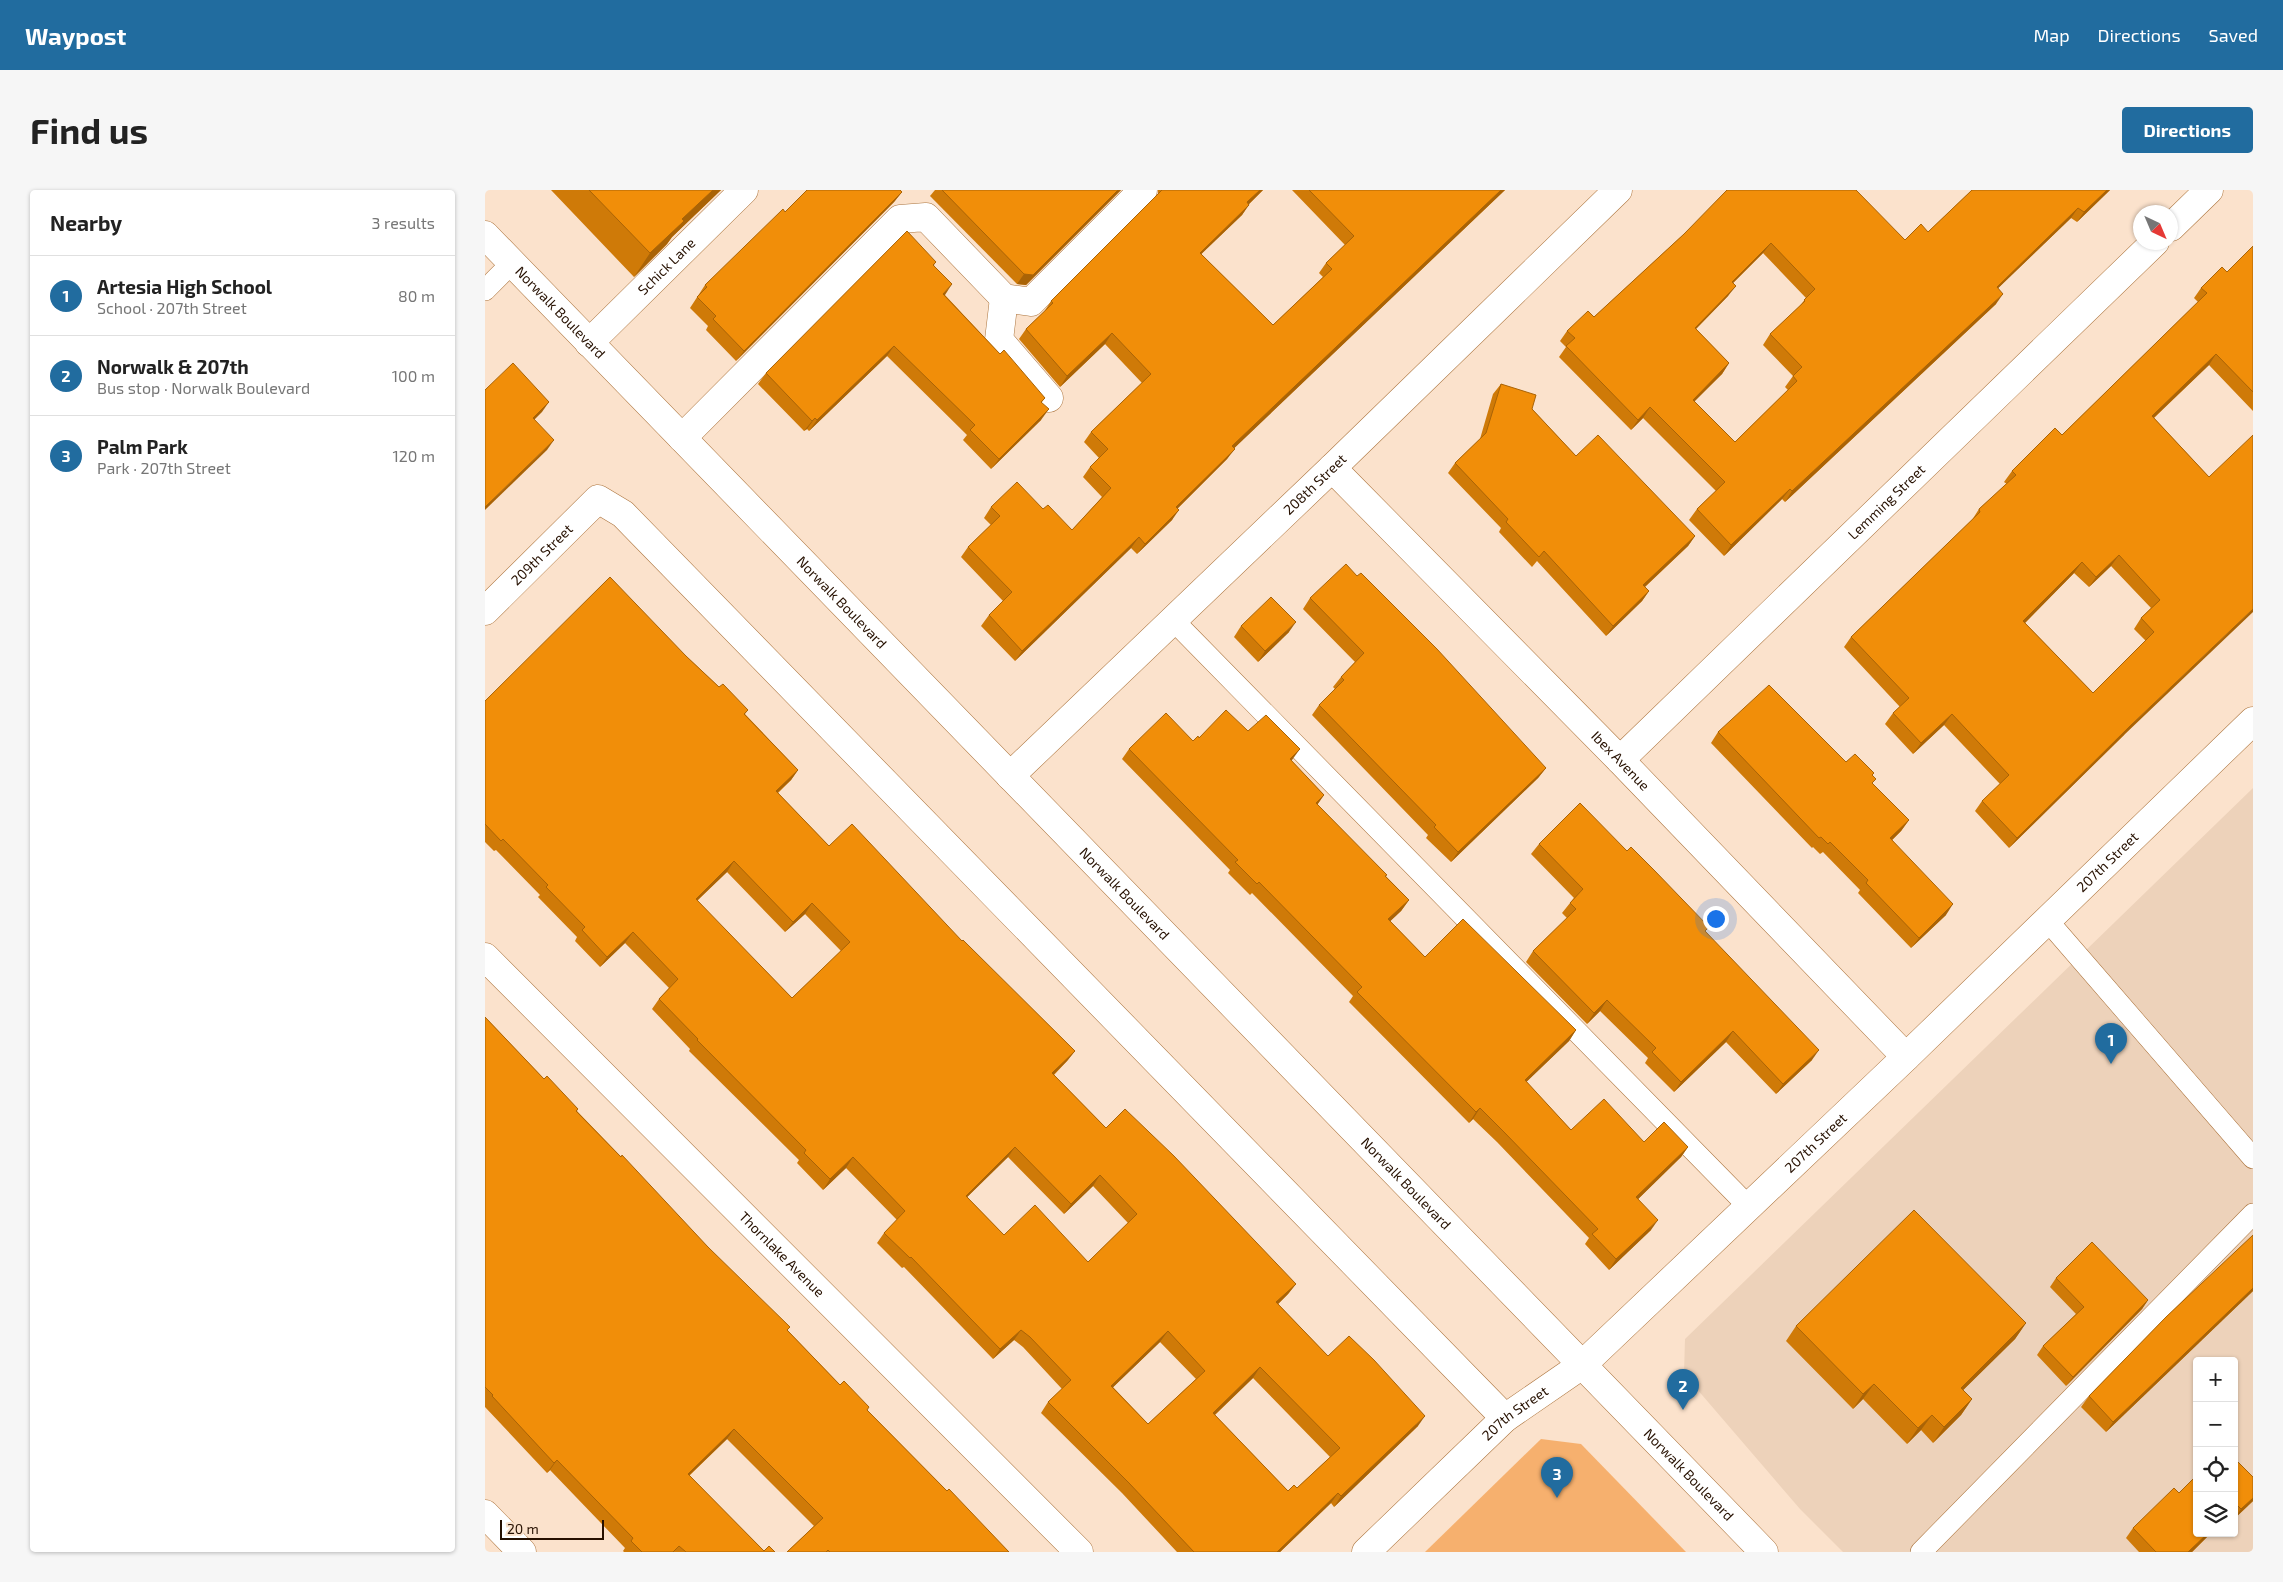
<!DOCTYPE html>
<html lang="en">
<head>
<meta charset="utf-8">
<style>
  :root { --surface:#fff; --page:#f6f6f6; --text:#222; --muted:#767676; --line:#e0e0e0; --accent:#216c9f }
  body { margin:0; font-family:"Exo 2",sans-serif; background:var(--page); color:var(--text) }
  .controls { position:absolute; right:15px; bottom:15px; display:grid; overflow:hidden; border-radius:5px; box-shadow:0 1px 4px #0004 }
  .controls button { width:45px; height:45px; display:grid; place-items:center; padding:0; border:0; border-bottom:1px solid var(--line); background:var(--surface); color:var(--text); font:25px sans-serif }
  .compass { position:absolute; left:1648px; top:15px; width:45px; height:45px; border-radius:50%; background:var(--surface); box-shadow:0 1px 4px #0004; rotate:136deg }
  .scale { position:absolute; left:15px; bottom:12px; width:104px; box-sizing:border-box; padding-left:5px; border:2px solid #261000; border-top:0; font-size:14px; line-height:18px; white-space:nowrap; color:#261000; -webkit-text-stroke:4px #fbe2cc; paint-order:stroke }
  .you { position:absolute; left:1230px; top:728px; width:18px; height:18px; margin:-12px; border:4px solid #fff; border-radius:50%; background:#1a73e8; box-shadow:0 0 0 8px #1a73e833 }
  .badge { display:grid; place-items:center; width:32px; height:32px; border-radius:50%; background:var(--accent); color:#fff; font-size:16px; font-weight:700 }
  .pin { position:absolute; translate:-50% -41px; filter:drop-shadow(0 1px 2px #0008) }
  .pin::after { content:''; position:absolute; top:26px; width:18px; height:15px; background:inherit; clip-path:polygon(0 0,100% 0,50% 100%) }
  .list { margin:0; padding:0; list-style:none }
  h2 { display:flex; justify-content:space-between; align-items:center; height:65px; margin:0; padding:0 20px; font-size:21px }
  h2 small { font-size:16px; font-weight:400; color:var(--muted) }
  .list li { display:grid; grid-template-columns:32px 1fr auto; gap:15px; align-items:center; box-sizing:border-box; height:80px; padding:0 20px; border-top:1px solid var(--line) }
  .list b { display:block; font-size:19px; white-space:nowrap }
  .list p { margin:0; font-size:16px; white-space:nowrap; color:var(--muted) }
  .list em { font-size:16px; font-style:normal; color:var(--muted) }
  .icon { flex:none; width:28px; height:28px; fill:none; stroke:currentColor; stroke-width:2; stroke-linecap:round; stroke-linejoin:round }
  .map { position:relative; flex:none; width:1768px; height:1362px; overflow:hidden; border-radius:5px }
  header { display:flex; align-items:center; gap:30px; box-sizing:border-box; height:70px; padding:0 25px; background:var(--accent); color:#fff }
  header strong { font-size:24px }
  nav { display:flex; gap:28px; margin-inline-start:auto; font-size:18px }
  .intro { display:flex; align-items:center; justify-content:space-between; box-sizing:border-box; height:120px; padding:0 30px }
  h1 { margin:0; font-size:35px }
  .button { padding:12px 22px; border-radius:5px; background:var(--accent); color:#fff; font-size:18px; font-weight:700 }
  main { display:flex; gap:30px; padding:0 30px }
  aside { flex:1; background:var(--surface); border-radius:5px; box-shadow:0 1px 4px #0004 }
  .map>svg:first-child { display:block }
</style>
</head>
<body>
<header>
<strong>Waypost</strong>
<nav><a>Map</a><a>Directions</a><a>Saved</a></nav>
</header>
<div class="intro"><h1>Find us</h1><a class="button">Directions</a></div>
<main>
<aside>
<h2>Nearby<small>3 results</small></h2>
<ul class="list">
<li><span class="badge">1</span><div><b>Artesia High School</b><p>School · 207th Street</p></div><em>80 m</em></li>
<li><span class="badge">2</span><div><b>Norwalk &amp; 207th</b><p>Bus stop · Norwalk Boulevard</p></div><em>100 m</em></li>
<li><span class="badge">3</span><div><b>Palm Park</b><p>Park · 207th Street</p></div><em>120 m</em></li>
</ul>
</aside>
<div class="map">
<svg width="1768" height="1362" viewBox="0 0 1768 1362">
  <rect width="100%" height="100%" fill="#fbe2cc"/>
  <path fill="#edd2ba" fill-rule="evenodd" d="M1768 598V1362H1358L1315 1319 1199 1184 1200 1149ZM1712 1171H1749V1343H1712Z"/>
  <path fill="#f6b06e" d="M1056 1249 1096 1254 1201 1362H940Z"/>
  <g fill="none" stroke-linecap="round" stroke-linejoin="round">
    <defs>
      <g id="service">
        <path d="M0 100 27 73"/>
        <path d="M688 430 1264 1017"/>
        <path d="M1562 730 1768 968"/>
        <path d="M1436 1362 1768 1024"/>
      </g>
      <g id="minor">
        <path d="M1686 37 1724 0"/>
        <path d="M519 108 514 150 564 208"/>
        <path id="s1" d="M104 153 259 0"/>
        <path d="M197 248 415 29 441 27 519 108 546 112 658 0"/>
        <path id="s2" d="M847 278 1135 570 1421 867"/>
        <path id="s3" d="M0 421 113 309 138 324 1020 1228"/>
        <path id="s4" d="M1135 570 1670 52"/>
        <path id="s5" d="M525 586 847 278 1133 0"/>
        <path id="s6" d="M0 767 594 1362"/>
        <path d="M0 1324 37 1362"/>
        <path id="s7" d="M881 1362 1020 1228 1097 1175 1421 867 1768 531"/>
      </g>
      <g id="secondary">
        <path id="s8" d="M0 45 1279 1362"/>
      </g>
    </defs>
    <use href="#service" stroke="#ac743d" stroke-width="22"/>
    <use href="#minor" stroke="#ac743d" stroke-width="29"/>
    <use href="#secondary" stroke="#ac743d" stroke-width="29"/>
    <use href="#service" stroke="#fff" stroke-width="21"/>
    <use href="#minor" stroke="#fff" stroke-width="28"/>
    <use href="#secondary" stroke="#fff" stroke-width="28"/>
  </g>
  <g fill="#cf7a08" fill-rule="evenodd">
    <path d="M66 0H236L187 47 182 54 149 87Z"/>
    <path d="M450 0H636L541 95 532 94 445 6Z"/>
    <path d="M673 0H778L764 14 757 25 716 64 788 135 838 87 834 83 841 73 860 55 807 0H1020L749 258 742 269 693 318 687 330 652 364 646 358 530 471 496 436 504 425 518 411 476 367 483 357 506 335 499 328 506 317 558 319 587 340 617 307 598 287 605 277 614 268 599 252 606 242 657 193 620 154 575 197 534 149 541 139 559 122 566 111 673 4Z"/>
    <path d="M1487 0H1625L1592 32 1586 28 1513 98 1511 114 1300 312 1297 309 1239 366 1204 330 1212 319 1231 301 1158 228 1146 240 1074 167 1081 157 1075 151 1082 141 1109 127 1199 44 1420 50 1443 42ZM1278 63 1321 108 1314 117 1285 144 1278 155 1308 186 1300 197 1303 200 1250 252 1209 211 1237 184 1244 173 1211 139 1243 106 1248 93Z"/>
    <path d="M417 2 409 12 251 171 221 140 223 136 205 118 220 95 300 22Z"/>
    <path d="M1768 56V221L1724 175 1669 228 1724 287 1639 545 1524 658 1490 621 1497 611 1515 594 1459 535 1428 564 1400 534 1408 523 1415 517 1359 457 1366 447 1487 330 1494 319 1522 294 1519 292 1527 281 1577 245 1713 112 1709 108 1716 98 1742 82ZM1626 376 1666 418 1656 428 1649 439 1661 451 1608 503 1540 433 1589 383 1604 397Z"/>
    <path d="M451 72 449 75 460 105 515 164 560 208 557 212 556 230 506 279 478 250 482 245 402 166 324 241 322 239 319 241 273 194 281 183Z"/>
    <path d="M1016 194 1047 219 1091 266 1210 346 1203 356 1160 397 1164 401 1157 411 1121 446 1052 371 1047 377 1014 342 1016 338 963 283 970 273 995 249 1008 204Z"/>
    <path d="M825 408 1061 578 1053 588 966 672 941 648 943 645 827 525 834 515 850 499 848 497 856 487 870 472 818 419Z"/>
    <path d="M756 436 804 442 773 472 749 447Z"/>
    <path d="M201 466 234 497 263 520 260 524 313 580 306 590 293 603 344 656 477 751 590 861 582 871 569 885 621 938 811 1094 803 1104 793 1114 843 1166 933 1236 849 1317 846 1313 795 1362H692L637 1303 556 1223 563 1212 577 1199 538 1157 529 1150 508 1169 419 1077 417 1078 392 1053 399 1043 412 1030 361 978 338 1000 312 973 314 970 204 861 205 859 167 819 174 809 184 798 140 753 115 777 90 751 92 747 53 707 55 705 11 660 9 661 0 652V511ZM242 682 300 742 320 724 356 761 307 808 212 711ZM523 967 579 1024 608 996 643 1033 603 1072 519 1045 482 1007ZM675 1152 711 1189 663 1234 628 1197ZM768 1188 845 1267 812 1298 803 1301 730 1225Z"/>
    <path d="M763 541 806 571 839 605 832 615 924 710 916 721 905 731 940 767 1091 840 1084 851 1041 892 1086 940 1159 952 1203 957 1196 967 1153 1009 1166 1040 1124 1080 1100 1054 1104 1048 1012 952 988 929 984 933 864 812 868 806 767 703 765 705 743 683 745 680 637 569 644 559 708 551 714 548Z"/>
    <path d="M1233 542 1361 572 1388 586V594L1424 630 1416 641 1407 650 1461 725 1426 758 1373 703 1375 700 1338 662 1335 664 1328 657 1327 658 1226 553Z"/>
    <path d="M1054 654 1221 742 1327 870 1291 904 1241 852 1189 902 1160 873 1163 868 1115 821 1102 834 1041 772 1048 761 1082 728 1077 723 1089 708 1046 664Z"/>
    <path d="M0 827 59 889 93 919 92 921 355 1195 382 1220 462 1301 524 1362H302L329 1336 242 1249 204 1286 279 1361 290 1362H139L138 1361 140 1358 65 1280 62 1283 0 1217Z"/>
    <path d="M1768 1045V1101L1621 1242 1596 1217 1604 1206Z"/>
    <path d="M1571 1088 1663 1110 1657 1119 1581 1196 1552 1165 1558 1156 1591 1124 1565 1097Z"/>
    <path d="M1541 1133 1530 1149 1478 1200 1487 1209 1476 1225 1448 1253 1436 1240 1422 1254 1378 1209 1368 1219 1301 1151 1311 1136Z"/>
    <path d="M1749 1268 1768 1311 1749 1329Z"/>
    <path d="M1694 1303 1726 1343 1707 1362H1654L1641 1348 1648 1338Z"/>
  </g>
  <g fill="#a96306">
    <path d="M228 0H236L187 47 182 54 149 87 165 63 197 29Z"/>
    <path d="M633 0H636L541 95 532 94 539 84Z"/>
    <path d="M775 0H778L755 23 762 12Z"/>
    <path d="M1016 0H1020L740 267 747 256Z"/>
    <path d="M1622 0H1625L1592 32 1599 22Z"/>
    <path d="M417 2 409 12 251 171 259 161Z"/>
    <path d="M764 15 757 25 707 73 715 63Z"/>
    <path d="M1593 18 1586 28 1504 107 1512 97Z"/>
    <path d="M1286 53 1278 63 1239 102 1247 92Z"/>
    <path d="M467 94 460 105 450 114 458 104Z"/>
    <path d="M1251 96 1243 106 1202 148 1210 138Z"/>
    <path d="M1518 104 1511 114 1300 312 1307 301Z"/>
    <path d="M627 143 620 154 575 197 582 186Z"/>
    <path d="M409 156 402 166 324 241 332 230Z"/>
    <path d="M1731 164 1724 175 1660 236 1667 226Z"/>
    <path d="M1244 173 1237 184 1201 220 1208 210Z"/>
    <path d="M64 212 57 222 41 238 48 228Z"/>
    <path d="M1165 217 1158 228 1146 240 1153 230Z"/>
    <path d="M564 219 556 230 506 279 514 269Z"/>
    <path d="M330 228 322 239 319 241 327 231Z"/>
    <path d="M69 250 62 260 0 320V317Z"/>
    <path d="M750 259 742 269 684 327 691 317Z"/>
    <path d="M1305 299 1297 309 1239 366 1246 355Z"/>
    <path d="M694 320 687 330 652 364 660 354Z"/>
    <path d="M1210 346 1203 356 1151 405 1158 395Z"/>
    <path d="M654 347 646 358 530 471 537 461Z"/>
    <path d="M1634 365 1626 376 1604 397 1611 387Z"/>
    <path d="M1597 372 1589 383 1531 442 1538 431Z"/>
    <path d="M1164 401 1157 411 1121 446 1128 436Z"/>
    <path d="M1768 419V422L1639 545 1524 658 1532 648 1646 535Z"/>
    <path d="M811 432 804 442 773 472 780 461Z"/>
    <path d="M1467 524 1459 535 1428 564 1436 553Z"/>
    <path d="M815 559 807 570 797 580 805 569Z"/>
    <path d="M1061 578 1053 588 966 672 973 662Z"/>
    <path d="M313 580 306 590 283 611 291 601Z"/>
    <path d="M839 605 832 615 831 613Z"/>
    <path d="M1424 630 1416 641 1398 659 1405 648Z"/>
    <path d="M249 671 242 682 203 719 211 709Z"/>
    <path d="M924 710 916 721 896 740 903 729Z"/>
    <path d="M327 713 320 724 300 742 308 732Z"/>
    <path d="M1468 714 1461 725 1426 758 1434 748Z"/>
    <path d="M148 742 140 753 115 777 122 767Z"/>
    <path d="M1122 810 1115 821 1102 834 1109 823Z"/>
    <path d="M1091 840 1084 851 1032 901 1040 890Z"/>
    <path d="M1248 841 1241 852 1189 902 1196 892Z"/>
    <path d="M1334 860 1327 870 1291 904 1298 894Z"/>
    <path d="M590 861 582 871 560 893 567 883Z"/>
    <path d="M995 918 988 929 984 933 991 922Z"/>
    <path d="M530 957 523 967 473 1016 481 1006Z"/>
    <path d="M1203 957 1196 967 1144 1018 1151 1007Z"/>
    <path d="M368 967 361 978 338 1000 345 989Z"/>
    <path d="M615 985 608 996 579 1024 586 1014Z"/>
    <path d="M1173 1030 1166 1040 1124 1080 1131 1069Z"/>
    <path d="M811 1094 803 1104 784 1123 791 1112Z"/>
    <path d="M1768 1098V1101L1621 1242 1628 1232Z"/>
    <path d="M1663 1110 1657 1119 1581 1196 1588 1187Z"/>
    <path d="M1541 1133 1530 1149 1465 1213 1476 1198Z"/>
    <path d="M536 1140 529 1150 508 1169 515 1159Z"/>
    <path d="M683 1141 675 1152 619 1206 626 1196Z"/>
    <path d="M775 1177 768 1188 721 1233 728 1223Z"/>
    <path d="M1389 1194 1378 1209 1368 1219 1378 1204Z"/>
    <path d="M1487 1209 1476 1225 1448 1253 1459 1237Z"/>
    <path d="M1447 1225 1436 1240 1422 1254 1433 1238Z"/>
    <path d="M940 1226 933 1236 849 1317 856 1306Z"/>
    <path d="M249 1239 242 1249 195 1294 203 1284Z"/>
    <path d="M72 1270 65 1280 62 1283 69 1273Z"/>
    <path d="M853 1303 846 1313 795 1362H792Z"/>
    <path d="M1768 1308V1311L1749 1329 1756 1319Z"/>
    <path d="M1723 1343H1726L1707 1362H1703Z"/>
  </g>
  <g fill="#f18e09" stroke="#a96306" fill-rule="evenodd">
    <path d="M104 0H228L197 29 199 31 165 63Z"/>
    <path d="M322 0H415L417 2 259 161 228 129 231 126 212 107 222 97 220 95 298 19 300 22Z"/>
    <path d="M457 0H633L548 85 539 84Z"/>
    <path d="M677 0H775L762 12 764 15 715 63 788 135 847 79 841 73 869 46 824 0H1016L747 256 750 259 691 317 694 320 660 354 654 347 537 461 504 425 527 402 483 357 515 326 506 317 532 292 558 319 563 315 587 340 626 298 605 277 623 259 606 242 666 184 627 143 582 186 541 139 568 113 566 111Z"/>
    <path d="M1242 0H1371L1420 50 1436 34 1443 42 1487 0H1622L1599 22 1593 18 1512 97 1518 104 1307 301 1305 299 1246 355 1212 319 1240 292 1165 217 1153 230 1081 156 1090 148 1082 141 1103 121 1109 127 1199 44ZM1286 53 1330 99 1319 110 1320 111 1285 144 1317 177 1308 186 1312 191 1250 252 1208 210 1244 173 1210 138 1251 96 1247 92Z"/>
    <path d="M422 41 451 72 448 75 467 94 458 104 515 164 519 160 560 208 556 212 564 219 514 269 485 240 490 235 409 156 332 230 330 228 327 231 281 183Z"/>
    <path d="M1768 56V202L1731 164 1667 226 1724 287 1768 245V419L1646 535 1532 648 1497 611 1524 585 1467 524 1436 553 1408 523 1424 508 1366 447 1495 322 1494 319 1531 285 1527 281 1570 238 1577 245 1722 103 1716 98 1737 77 1742 82ZM1634 365 1675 410 1656 428 1669 442 1608 503 1538 431 1597 372 1611 387Z"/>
    <path d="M28 173 64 212 48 228 69 250 0 317V200Z"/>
    <path d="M1016 194 1051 205 1047 219 1091 266 1113 245 1210 346 1158 395 1164 401 1128 436 1059 361 1054 367 1021 332 1023 329 970 273 1001 243Z"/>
    <path d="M861 374 872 386 876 383 952 459 1061 578 973 662 949 637 951 635 834 515 859 490 856 487 879 463 825 408Z"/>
    <path d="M125 387 201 466 234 497 238 494 263 520 259 524 313 580 291 601 344 656 367 634 477 751 478 750 590 861 567 883 621 938 640 919 689 966 811 1094 791 1112 843 1166 864 1146 889 1170 940 1226 856 1306 853 1303 792 1362H709L644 1293 563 1212 586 1190 545 1147 536 1140 515 1159 426 1067 425 1068 399 1043 420 1021 368 967 345 989 319 963 321 960 212 850 213 849 174 809 193 789 148 742 122 767 97 740 100 737 61 697 63 695 18 649 16 651 0 634V511ZM249 671 308 732 327 713 365 752 307 808 211 709ZM530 957 586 1014 615 985 652 1024 603 1072 550 1015 519 1045 481 1006ZM683 1141 720 1181 663 1234 626 1196ZM775 1177 855 1258 812 1298 809 1295 803 1301 728 1223Z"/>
    <path d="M786 407 811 432 780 461 756 436Z"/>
    <path d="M1284 495 1361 572 1370 564 1389 583 1387 585 1391 589 1387 593 1424 630 1405 648 1468 714 1434 748 1381 693 1383 690 1345 652 1343 654 1336 647 1334 648 1233 542Z"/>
    <path d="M741 520 763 541 781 525 815 559 805 569 839 605 831 613 902 685 900 686 924 710 903 729 940 767 978 729 1091 840 1040 890 1086 940 1119 909 1159 952 1179 932 1203 957 1151 1007 1173 1030 1131 1069 1107 1044 1113 1039 1019 942 995 918 991 922 872 802 877 797 774 692 772 694 750 672 753 670 644 559 681 523 708 551 713 546 714 548Z"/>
    <path d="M1095 613 1142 661 1146 657 1169 680 1224 737 1220 741 1334 860 1298 894 1248 841 1196 892 1167 862 1171 858 1122 810 1109 823 1048 761 1091 719 1085 713 1098 699 1054 654Z"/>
    <path d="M0 827 59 889 62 886 93 919 91 921 136 967 137 965 223 1057 305 1137 302 1140 355 1195 359 1191 384 1217 382 1220 462 1301 464 1299 524 1362H345L343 1360 341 1362H302L338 1328 249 1239 203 1284 279 1361 284 1356 290 1362H201L194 1356 188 1362H157L146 1351 148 1348 72 1270 69 1273 7 1206 8 1205 0 1197Z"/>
    <path d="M1429 1020 1541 1133 1476 1198 1487 1209 1459 1237 1447 1225 1433 1238 1389 1194 1378 1204 1311 1136Z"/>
    <path d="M1768 1045V1098L1628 1232 1604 1206 1681 1127Z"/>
    <path d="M1607 1052 1663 1110 1588 1187 1558 1156 1599 1117 1571 1088Z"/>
    <path d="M1749 1268 1768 1287V1308L1756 1319 1752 1315 1749 1318Z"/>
    <path d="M1712 1285V1343H1723L1703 1362H1671L1648 1338 1689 1298 1694 1303Z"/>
  </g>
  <g text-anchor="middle" stroke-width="4.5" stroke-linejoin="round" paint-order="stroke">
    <g font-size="14" fill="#261000" stroke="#fbe2cc">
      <text dy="5" stroke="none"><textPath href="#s1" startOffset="109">Schick Lane</textPath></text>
      <text dy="5" stroke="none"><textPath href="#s8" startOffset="108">Norwalk Boulevard</textPath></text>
      <text dy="5" stroke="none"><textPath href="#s5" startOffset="422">208th Street</textPath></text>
      <text dy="5" stroke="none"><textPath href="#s4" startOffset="371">Lemming Street</textPath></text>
      <text dy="5" stroke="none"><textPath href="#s3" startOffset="80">209th Street</textPath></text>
      <text dy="5" stroke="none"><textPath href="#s8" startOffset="512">Norwalk Boulevard</textPath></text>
      <text dy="5" stroke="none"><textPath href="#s2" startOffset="411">Ibex Avenue</textPath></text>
      <text dy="5" stroke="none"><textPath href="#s7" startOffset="1014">207th Street</textPath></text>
      <text dy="5" stroke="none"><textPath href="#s8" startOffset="918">Norwalk Boulevard</textPath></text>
      <text dy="5" stroke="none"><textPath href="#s7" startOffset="609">207th Street</textPath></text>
      <text dy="5" stroke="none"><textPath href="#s8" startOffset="1322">Norwalk Boulevard</textPath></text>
      <text dy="5" stroke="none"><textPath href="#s6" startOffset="420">Thornlake Avenue</textPath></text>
      <text dy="5" stroke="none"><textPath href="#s7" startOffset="204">207th Street</textPath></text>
      <text dy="5" stroke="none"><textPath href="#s8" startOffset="1728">Norwalk Boulevard</textPath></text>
    </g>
  </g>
</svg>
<div class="controls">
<button>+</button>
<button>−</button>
<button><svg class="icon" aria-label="locate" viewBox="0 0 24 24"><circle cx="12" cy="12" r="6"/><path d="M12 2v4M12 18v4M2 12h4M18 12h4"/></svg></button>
<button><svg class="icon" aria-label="layers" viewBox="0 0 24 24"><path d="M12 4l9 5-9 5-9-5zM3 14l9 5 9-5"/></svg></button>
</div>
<svg class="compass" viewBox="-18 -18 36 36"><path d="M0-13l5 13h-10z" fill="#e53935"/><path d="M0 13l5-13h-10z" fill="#767676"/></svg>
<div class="scale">20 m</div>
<div class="you"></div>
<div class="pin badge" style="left:1626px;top:874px">1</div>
<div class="pin badge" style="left:1198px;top:1220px">2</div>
<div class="pin badge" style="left:1072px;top:1308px">3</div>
</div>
</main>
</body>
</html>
